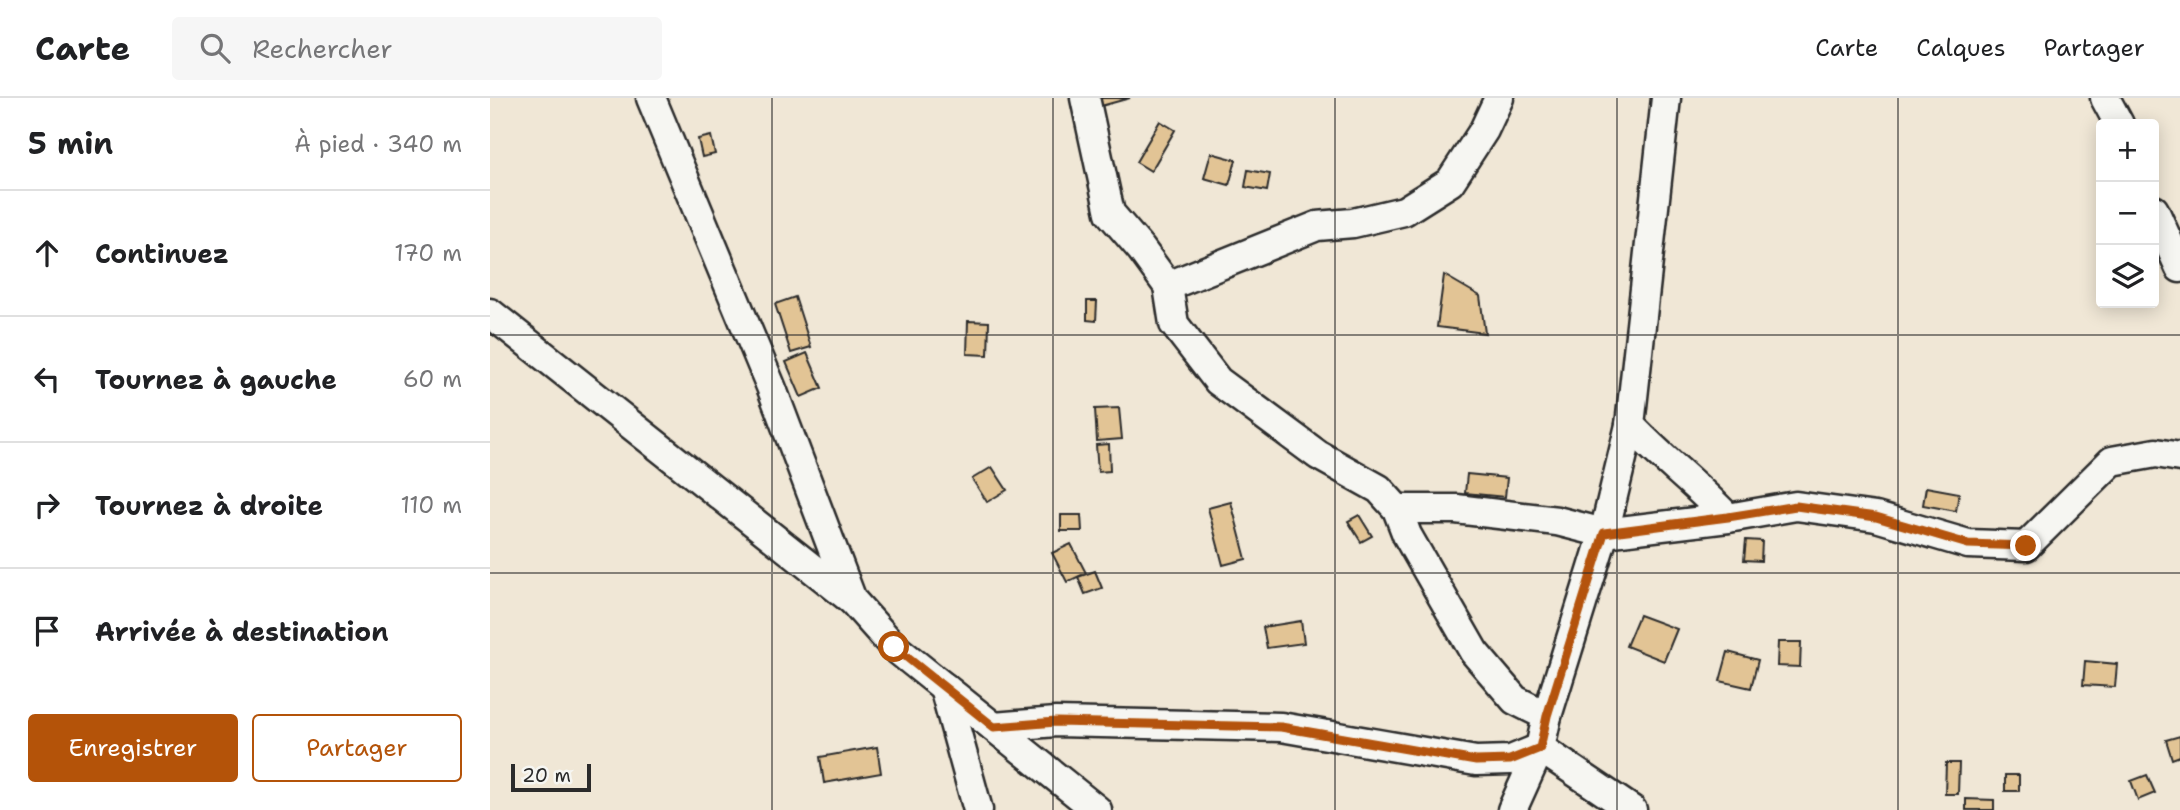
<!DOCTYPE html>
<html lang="fr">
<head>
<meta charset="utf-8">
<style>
  :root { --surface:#fff; --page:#f6f6f6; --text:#202124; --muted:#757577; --line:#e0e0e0; --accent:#b45309 }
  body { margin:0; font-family:"Shantell Sans",sans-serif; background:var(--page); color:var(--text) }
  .controls { position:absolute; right:21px; top:21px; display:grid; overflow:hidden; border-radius:7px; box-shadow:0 4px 18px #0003 }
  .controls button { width:63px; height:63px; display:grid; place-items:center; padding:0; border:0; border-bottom:2px solid var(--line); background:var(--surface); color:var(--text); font:35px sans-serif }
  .scale { position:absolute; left:21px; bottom:18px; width:80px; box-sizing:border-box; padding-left:7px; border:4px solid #2b2b2b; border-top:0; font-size:19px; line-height:24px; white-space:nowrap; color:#2b2b2b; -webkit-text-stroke:5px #f6f6f2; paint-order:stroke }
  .stop { position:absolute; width:21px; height:21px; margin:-16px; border:5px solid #b45309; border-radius:50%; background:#fff }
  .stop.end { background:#b45309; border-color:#fff; box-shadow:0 2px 7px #0008 }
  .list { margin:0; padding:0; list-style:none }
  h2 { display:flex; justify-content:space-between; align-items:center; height:91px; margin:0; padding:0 28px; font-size:30px }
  h2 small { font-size:23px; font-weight:400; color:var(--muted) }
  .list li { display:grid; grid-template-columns:46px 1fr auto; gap:21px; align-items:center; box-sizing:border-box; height:126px; padding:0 28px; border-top:2px solid var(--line) }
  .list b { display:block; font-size:26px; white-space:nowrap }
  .list em { font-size:23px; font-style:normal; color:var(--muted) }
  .actions { display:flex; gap:14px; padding:21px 28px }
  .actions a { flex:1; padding:16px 0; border:2px solid var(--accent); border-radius:7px; text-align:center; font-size:24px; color:var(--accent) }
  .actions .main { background:var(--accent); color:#fff }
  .icon { flex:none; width:38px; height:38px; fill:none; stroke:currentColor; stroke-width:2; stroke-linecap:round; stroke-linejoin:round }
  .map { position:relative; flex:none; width:1690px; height:712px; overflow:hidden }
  header { display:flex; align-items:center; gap:42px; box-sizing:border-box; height:98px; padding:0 35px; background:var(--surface); border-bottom:2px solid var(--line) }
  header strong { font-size:33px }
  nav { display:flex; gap:38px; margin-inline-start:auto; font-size:24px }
  .search { width:490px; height:63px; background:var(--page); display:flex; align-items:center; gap:18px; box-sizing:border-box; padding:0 24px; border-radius:7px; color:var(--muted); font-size:26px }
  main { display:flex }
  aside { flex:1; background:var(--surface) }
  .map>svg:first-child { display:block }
</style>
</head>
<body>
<header>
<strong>Carte</strong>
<div class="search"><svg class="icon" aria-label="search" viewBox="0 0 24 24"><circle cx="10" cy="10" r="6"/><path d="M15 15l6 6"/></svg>Rechercher</div>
<nav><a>Carte</a><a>Calques</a><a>Partager</a></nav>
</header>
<main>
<aside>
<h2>5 min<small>À pied · 340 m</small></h2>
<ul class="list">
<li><svg class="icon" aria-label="ahead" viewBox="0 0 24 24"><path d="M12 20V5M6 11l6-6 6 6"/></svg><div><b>Continuez</b></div><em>170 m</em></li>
<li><svg class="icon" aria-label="left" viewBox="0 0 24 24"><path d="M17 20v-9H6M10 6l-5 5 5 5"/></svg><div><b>Tournez à gauche</b></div><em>60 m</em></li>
<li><svg class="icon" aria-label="right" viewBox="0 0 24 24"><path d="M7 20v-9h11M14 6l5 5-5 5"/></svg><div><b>Tournez à droite</b></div><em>110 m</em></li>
<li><svg class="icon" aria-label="arrive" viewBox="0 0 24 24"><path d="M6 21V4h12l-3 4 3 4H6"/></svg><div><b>Arrivée à destination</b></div></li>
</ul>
<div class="actions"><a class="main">Enregistrer</a><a>Partager</a></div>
</aside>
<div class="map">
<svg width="1690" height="712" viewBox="0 0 1690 712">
  <rect width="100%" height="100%" fill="#f0e7d6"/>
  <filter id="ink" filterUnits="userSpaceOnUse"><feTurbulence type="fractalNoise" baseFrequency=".0143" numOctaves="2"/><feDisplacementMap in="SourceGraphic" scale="14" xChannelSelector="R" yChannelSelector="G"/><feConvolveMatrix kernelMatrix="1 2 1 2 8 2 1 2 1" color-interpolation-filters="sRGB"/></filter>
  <g filter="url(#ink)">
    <g fill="#e2c495" stroke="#2b2b2b" stroke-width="2">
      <path d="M609 0H640L611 8Z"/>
      <path d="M670 23 685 32 661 73 646 64Z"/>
      <path d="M221 38 225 56 212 59 208 41Z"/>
      <path d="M721 55 746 62 739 87 714 80Z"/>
      <path d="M758 72 780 76 777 93 755 89Z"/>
      <path d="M954 177 990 198 995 235 947 229Z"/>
      <path d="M305 199 321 249 301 255 285 206Z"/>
      <path d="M597 203H607L606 223 597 222Z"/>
      <path d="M478 223 499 224 498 257 477 256Z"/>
      <path d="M317 255 332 290 311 299 296 264Z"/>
      <path d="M629 310 632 341 607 343 605 311Z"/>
      <path d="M619 346 620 373 608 374 606 347Z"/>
      <path d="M502 369 517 392 497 404 482 381Z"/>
      <path d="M977 376 1017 380 1015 399 975 395Z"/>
      <path d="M1436 389 1469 395 1466 413 1433 407Z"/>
      <path d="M741 404 756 461 733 467 718 410Z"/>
      <path d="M571 417H591L592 433H571Z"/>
      <path d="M869 417 882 438 871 444 858 423Z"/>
      <path d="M1256 442 1272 443 1271 463 1254 462Z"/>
      <path d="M581 446 596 475 577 484 562 455Z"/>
      <path d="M605 473 612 490 595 496 588 479Z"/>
      <path d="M1149 517 1187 531 1174 563 1136 548Z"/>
      <path d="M811 523 814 545 777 550 773 529Z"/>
      <path d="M1288 544H1311L1310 569 1287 568Z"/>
      <path d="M1238 554 1268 562 1261 590 1230 583Z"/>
      <path d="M1595 563 1627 566 1625 589 1593 587Z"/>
      <path d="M1690 638V658L1682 661 1676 642Z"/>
      <path d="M387 649 391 675 334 685 330 659Z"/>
      <path d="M1456 665H1469L1468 696H1455Z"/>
      <rect x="1515" y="677" width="14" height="16"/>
      <path d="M1657 677 1665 695 1648 702 1641 683Z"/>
      <path d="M1476 701 1504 702V712H1476Z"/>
    </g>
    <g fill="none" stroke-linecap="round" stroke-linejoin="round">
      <defs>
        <g id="minor">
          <path d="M161 0 282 291 362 502 404 549 607 712"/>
          <path d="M595 0 620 115 651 151 678 188 684 226 728 283 828 357 889 391 907 411 917 437 984 554 1025 602 1057 618"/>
          <path d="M1615 0 1629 26"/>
          <path d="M1664 112 1690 170"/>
          <path d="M678 188 827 128 863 125 914 113 960 84 994 32 1009 0"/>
          <path d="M0 215 362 502"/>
          <path d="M1140 327C1171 360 1207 387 1238 420"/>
          <path d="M907 411H966L1067 423 1114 435 1238 420 1306 408 1386 419 1478 446 1536 448 1622 363 1666 355 1690 359"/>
          <path d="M454 589 488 712"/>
          <path d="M504 629 566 624 791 629 986 663 1021 662 1050 650 1142 712"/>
          <path d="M1022 712 1050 650 1057 618 1114 435 1140 327 1176 0"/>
        </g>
      </defs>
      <use href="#minor" stroke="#2b2b2b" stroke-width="33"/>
      <use href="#minor" stroke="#f6f6f2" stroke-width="28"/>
    </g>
  </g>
  <g fill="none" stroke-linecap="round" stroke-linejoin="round" filter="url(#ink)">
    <path stroke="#b45309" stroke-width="9" d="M404 549 504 629 566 624 791 629 986 663 1020 662 1050 650 1057 618 1114 435 1238 419 1306 408 1386 419 1478 446 1536 448"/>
  </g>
  <path fill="none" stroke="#2b2b2b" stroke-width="2" stroke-opacity="0.55" d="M282 0V712M563 0V712M845 0V712M1127 0V712M1408 0V712M0 237H1690M0 475H1690"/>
</svg>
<div class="controls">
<button>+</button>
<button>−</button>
<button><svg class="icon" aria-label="layers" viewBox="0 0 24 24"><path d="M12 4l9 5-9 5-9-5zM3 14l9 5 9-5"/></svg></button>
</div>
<div class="scale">20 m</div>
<div class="stop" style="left:404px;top:549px"></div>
<div class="stop end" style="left:1536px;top:448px"></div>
</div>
</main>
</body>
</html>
